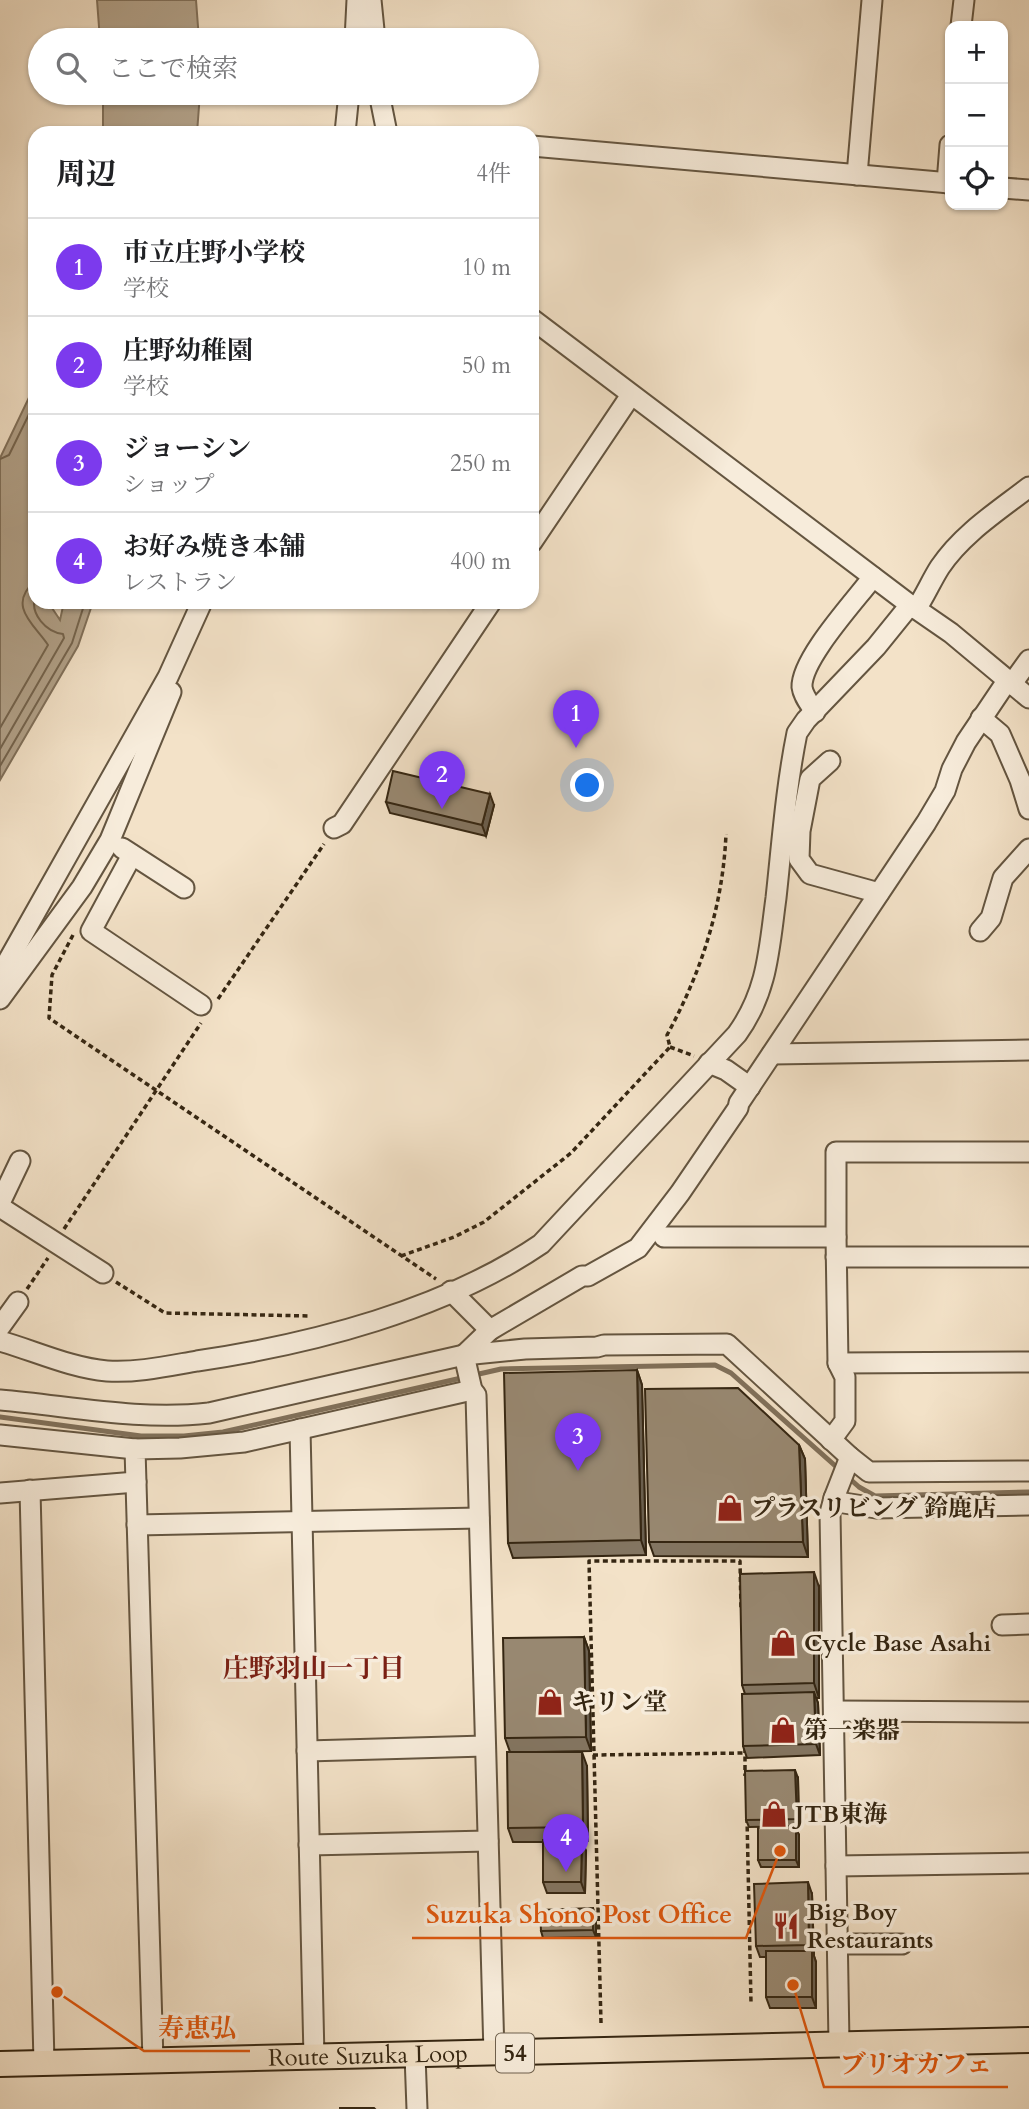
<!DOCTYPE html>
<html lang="ja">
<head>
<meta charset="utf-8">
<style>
  :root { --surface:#fff; --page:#f2f2f2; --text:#202124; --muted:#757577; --line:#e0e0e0; --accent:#7c3aed }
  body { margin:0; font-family:Cardo,"Noto Serif JP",serif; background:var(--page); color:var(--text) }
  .controls { position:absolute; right:21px; top:21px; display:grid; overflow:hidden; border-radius:14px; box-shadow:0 2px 5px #0004 }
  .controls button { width:63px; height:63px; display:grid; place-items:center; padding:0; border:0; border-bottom:2px solid var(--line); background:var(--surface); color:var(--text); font:35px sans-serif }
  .you { position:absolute; left:588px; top:786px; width:24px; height:24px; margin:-18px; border:5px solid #fff; border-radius:50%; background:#1a73e8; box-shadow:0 0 0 10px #1a73e833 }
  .badge { display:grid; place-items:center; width:46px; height:46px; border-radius:50%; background:var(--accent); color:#fff; font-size:23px; font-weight:700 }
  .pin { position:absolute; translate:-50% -58px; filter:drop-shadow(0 2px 4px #0008) }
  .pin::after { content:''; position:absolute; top:37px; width:24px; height:21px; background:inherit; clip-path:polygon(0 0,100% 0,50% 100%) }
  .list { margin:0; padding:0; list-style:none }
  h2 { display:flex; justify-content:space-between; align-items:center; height:91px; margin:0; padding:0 28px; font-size:30px }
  h2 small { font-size:23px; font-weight:400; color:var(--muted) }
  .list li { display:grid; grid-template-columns:46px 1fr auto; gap:21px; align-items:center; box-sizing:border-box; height:98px; padding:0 28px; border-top:2px solid var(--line) }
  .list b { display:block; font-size:26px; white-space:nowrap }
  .list p { margin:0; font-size:23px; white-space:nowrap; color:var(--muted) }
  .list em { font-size:23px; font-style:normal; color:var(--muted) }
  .icon { flex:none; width:38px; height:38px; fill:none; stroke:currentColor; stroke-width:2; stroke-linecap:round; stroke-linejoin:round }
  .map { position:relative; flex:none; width:1029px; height:2109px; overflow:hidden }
  .search { position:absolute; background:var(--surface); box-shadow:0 2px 5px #0004; left:28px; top:28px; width:511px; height:77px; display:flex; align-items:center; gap:18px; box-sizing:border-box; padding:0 24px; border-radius:38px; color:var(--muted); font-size:26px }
  .panel { position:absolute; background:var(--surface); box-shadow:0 2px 5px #0004; left:28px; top:126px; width:511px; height:483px; border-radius:21px }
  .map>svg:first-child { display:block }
</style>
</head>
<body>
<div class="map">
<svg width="1029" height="2109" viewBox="0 0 1029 2109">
  <rect width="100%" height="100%" fill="#f3e2c8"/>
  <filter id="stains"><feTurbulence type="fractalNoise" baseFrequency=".00286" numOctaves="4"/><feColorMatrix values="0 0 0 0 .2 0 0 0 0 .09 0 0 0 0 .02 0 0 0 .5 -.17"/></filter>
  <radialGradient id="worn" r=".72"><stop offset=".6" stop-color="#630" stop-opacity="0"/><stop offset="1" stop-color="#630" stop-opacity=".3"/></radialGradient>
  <g fill="#b2a28a" stroke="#80705a" stroke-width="2">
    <path d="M97 0H196L199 40H100Z"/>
    <path d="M103 93H200L197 133H103Z"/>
    <path d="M35 385V602H48L60 620 64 602H93L78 646 0 780V458Z"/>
  </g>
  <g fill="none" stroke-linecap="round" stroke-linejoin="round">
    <g stroke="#74644e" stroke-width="2">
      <path d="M0 459 9 455 35 402"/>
      <path d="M0 728 48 645C35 625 6 606 35 581"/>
      <path d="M0 749 64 638 63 634C46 632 30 614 35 597"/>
      <path d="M0 766 72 643 85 602"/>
    </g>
    <path stroke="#80705a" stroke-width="5" d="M0 1417 141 1436H184L223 1432 501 1369 715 1365 731 1373 859 1487 875 1496 1029 1492"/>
    <defs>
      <g id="minor">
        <path d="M371 0 375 40"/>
        <path d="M961 26 964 0"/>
        <path d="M355 40 357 0"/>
        <path d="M379 93 387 133"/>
        <path d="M345 133 349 93"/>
        <path d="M532 146 950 183"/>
        <path d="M857 175 872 0"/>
        <path d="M947 183 950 145"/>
        <path d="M1003 188 1029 190"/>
        <path d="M532 319 909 604 951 633 1029 698"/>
        <path d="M532 542 631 395"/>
        <path d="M916 609C925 596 931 581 940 567 962 534 998 511 1029 487"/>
        <path d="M1011 685 1029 660"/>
        <path d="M815 712C810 704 803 696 802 687 801 659 855 601 873 577"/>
        <path d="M981 718 1000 734 1020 780 1029 809"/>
        <path d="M830 761 810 779 800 831 799 859 810 874 879 893"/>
        <path d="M334 828 342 824 491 602"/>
        <path d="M122 848 184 888"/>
        <path d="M132 855 91 931 201 1005"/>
        <path d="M980 931 991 918 1003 878 1029 849"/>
        <path d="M0 975 168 677 202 602"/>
        <path d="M0 999 82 887 110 840 171 692"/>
        <path d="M772 1054 1029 1050"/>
        <path d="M709 1063 726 1070 750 1087"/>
        <path d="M0 1203 20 1161"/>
        <path d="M0 1207 103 1273"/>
        <path d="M664 1237H836L838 1363 845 1377V1421L831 1440"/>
        <path d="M836 1237V1152H1029"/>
        <path d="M836 1257H1029"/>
        <path d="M451 1291 490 1330"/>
        <path d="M0 1327 18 1302"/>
        <path d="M0 1341C35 1351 71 1368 107 1371 137 1373 168 1366 197 1361 312 1344 444 1310 541 1244L737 1034C768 991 769 949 776 898 782 843 786 787 797 733L806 720 876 647 910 605"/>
        <path d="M464 1355 490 1330 582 1276H588L638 1248 680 1193 738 1108 739 1103 926 823 945 791 952 769 966 742 1007 681"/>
        <path d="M464 1355 472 1390 476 1395 494 2054"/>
        <path d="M838 1363 1029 1362"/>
        <path d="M0 1400C70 1406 139 1421 209 1413L464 1355 525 1349 597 1347 604 1345 727 1344 850 1457 869 1472 1029 1471"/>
        <path d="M300 1429 314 2058"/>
        <path d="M0 1435 135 1449"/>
        <path d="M30 1490 44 2063"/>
        <path d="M0 1493 136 1482"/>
        <path d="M834 1498 844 1503 876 1508 1029 1505"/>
        <path d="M137 1525 479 1518"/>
        <path d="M1002 1625 1029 1624"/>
        <path d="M834 1711 1029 1712"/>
        <path d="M307 1751 485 1746"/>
        <path d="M309 1845 488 1841"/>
        <path d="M836 1866 1029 1863"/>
        <path d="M837 1944H902"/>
        <path d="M839 2043 830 1513 834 1498 850 1457"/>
        <path d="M415 2055 417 2109"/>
        <path d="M153 2061 135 1449 180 1448 244 1442 472 1390"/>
      </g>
      <g id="major">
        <path id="s1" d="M0 2064 1029 2040"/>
      </g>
    </defs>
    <use href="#minor" stroke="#645540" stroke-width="23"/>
    <use href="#major" stroke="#352612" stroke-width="28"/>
    <g stroke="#352612" stroke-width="3.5" stroke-dasharray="5 3.5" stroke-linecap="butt">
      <path d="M73 935 52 975 49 1018 436 1279"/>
      <path d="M218 999 324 844"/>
      <path d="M670 1047 694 1056"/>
      <path d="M64 1229 201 1023"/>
      <path d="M401 1256 454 1237 484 1222 571 1153 670 1047 667 1035C701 973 723 906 726 834"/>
      <path d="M116 1282 165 1313 310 1316"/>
      <path d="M27 1289 48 1258"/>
      <path d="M745 1748V1776"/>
      <path d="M593 1755 745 1753"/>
      <path d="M747 1818 751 2003"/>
      <path d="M601 2023 589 1561H740L741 1608"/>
    </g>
    <use href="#minor" stroke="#f7ecdb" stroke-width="19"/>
    <use href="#major" stroke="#f3e2c8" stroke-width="24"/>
  </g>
  <g fill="#837561" stroke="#352612" stroke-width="2">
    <path d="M386 802 494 805 486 836 390 813Z"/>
    <path d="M637 1370 642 1385 646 1555 513 1558 508 1543Z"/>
    <path d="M799 1445 805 1459 808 1557 654 1556 649 1542Z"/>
    <path d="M819 1587V1698H816L818 1703 820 1755 747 1758 743 1746 745 1694 742 1685Z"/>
    <path d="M584 1637 589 1651 591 1751 536 1752 587 1766 588 1841 582 1842 586 1851 585 1893H547L543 1882V1842H513L508 1828 510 1752 505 1738Z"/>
    <path d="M798 1778 799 1826 749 1827 746 1820Z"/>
    <path d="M799 1835V1867H761L758 1860Z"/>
    <path d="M812 1894 814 1956 816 1962V2008H770L766 1997V1957H760L756 1946Z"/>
    <path d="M596 1916V1937L543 1938 541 1931Z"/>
  </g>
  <g fill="#6a5f4f" stroke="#352612" stroke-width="2">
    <path d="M490 794 494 805 486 836 482 825Z"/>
    <path d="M637 1370 642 1385 646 1555 641 1540Z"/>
    <path d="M799 1445 805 1459 808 1557 803 1542Z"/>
    <path d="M814 1572 819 1587V1698L814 1683Z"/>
    <path d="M584 1637 589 1651 591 1751 586 1737Z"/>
    <path d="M814 1692 818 1703 820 1755 816 1744Z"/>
    <path d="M582 1752 587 1766 588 1841 583 1827Z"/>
    <path d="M795 1770 798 1778 799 1826 797 1819Z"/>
    <path d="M796 1828 799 1835V1867L796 1860Z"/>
    <path d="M582 1840 586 1851 585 1893 581 1882Z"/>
    <path d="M808 1882 812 1894 814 1956 816 1962V2008L812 1997V1951L809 1945Z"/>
    <path d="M593 1908 596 1916V1937L593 1930Z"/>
  </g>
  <g fill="#988871" stroke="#352612" stroke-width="2">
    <path d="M393 771 490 794 482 825 386 802Z"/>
    <path d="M637 1370 641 1540 508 1543 504 1373Z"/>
    <path d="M738 1388 799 1445 803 1542H649L645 1389Z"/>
    <path d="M814 1572V1683L742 1685 740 1574Z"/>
    <path d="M584 1637 586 1737 505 1738 503 1638Z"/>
    <path d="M814 1692 816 1744 743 1746 742 1694Z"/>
    <path d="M507 1752H582L583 1827 508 1828Z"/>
    <path d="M795 1770 797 1819 746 1820 745 1771Z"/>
    <rect x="758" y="1828" width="38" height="32"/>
    <path d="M543 1840H582L581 1882H543Z"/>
    <path d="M808 1882 809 1945 756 1946 754 1884Z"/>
    <path d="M593 1908V1930L541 1931 540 1910Z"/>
    <rect x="766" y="1951" width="46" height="46"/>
    <path d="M340 2108H374L375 2109H340Z"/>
  </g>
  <defs>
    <symbol id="shop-bare" viewBox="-9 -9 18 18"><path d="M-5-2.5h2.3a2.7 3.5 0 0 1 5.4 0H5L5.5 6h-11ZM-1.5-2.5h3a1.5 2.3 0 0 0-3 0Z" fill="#8f2418" stroke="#f7ecdb" stroke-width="2.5" paint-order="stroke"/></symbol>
    <symbol id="restaurant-bare" viewBox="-9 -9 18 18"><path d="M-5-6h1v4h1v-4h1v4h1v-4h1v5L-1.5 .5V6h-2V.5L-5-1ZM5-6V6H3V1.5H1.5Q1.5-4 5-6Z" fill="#8f2418" stroke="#f7ecdb" stroke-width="2.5" paint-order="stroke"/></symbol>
  </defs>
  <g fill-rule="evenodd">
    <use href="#shop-bare" x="711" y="1489" width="38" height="38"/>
    <use href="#shop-bare" x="764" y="1624" width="38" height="38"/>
    <use href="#shop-bare" x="531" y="1683" width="38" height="38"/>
    <use href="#shop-bare" x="764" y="1711" width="38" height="38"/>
    <use href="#shop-bare" x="755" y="1795" width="38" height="38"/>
    <use href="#restaurant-bare" x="767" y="1907" width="38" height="38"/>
  </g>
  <g text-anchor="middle" stroke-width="7" stroke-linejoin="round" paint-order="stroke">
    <rect fill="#f7ecdb" stroke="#6f614e" stroke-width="2" x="496" y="2033.5" width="38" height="39" rx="5"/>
    <g font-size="23" font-weight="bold" fill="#352612">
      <text x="515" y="2061">54</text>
    </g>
    <g font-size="24" font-weight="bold" fill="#352612" stroke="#f7ecdb" text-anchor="start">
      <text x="751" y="1516">プラスリビング 鈴鹿店</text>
      <text x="804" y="1651">Cycle Base Asahi</text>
      <text x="571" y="1710">キリン堂</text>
      <text x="804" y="1738">第一楽器</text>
      <text x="795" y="1822">JTB東海</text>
      <text x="807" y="1920">Big Boy<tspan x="807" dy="28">Restaurants</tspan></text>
    </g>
    <g font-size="24" fill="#352612" stroke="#f7ecdb">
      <text dy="8" stroke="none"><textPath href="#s1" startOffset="368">Route Suzuka Loop</textPath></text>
    </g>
    <g font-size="26" font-weight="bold" fill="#7a1f14" stroke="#f7ecdb">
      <text x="314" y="1677">庄野羽山一丁目</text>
    </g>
  </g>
  <path fill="none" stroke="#df560c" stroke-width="2.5" d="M780 1851L746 1938H412M57 1992L144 2051H250M793 1985L824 2087H1008"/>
  <g fill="#df560c" stroke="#f7ecdb" stroke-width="2.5">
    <circle cx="780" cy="1851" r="7"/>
    <circle cx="57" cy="1992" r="7"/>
    <circle cx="793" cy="1985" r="7"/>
  </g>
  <g font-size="26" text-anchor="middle" font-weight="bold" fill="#df560c" stroke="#f7ecdb" stroke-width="7" stroke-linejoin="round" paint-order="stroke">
    <text x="579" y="1923">Suzuka Shono Post Office</text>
    <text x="197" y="2037">寿恵弘</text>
    <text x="916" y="2073">ブリオカフェ</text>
  </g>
  <rect width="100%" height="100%" filter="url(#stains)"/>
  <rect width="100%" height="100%" fill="url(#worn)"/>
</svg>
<div class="controls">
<button>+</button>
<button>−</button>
<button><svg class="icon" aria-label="locate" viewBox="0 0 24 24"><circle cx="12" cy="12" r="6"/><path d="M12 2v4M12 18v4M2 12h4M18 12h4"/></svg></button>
</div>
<div class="you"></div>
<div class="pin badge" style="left:576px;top:748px">1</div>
<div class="pin badge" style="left:442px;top:809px">2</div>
<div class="pin badge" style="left:578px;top:1471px">3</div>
<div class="pin badge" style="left:566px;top:1872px">4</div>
<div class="search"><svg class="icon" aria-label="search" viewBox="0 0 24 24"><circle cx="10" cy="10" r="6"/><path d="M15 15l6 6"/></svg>ここで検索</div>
<section class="panel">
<h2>周辺<small>4件</small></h2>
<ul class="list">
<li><span class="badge">1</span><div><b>市立庄野小学校</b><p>学校</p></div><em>10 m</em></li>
<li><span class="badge">2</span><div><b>庄野幼稚園</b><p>学校</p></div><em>50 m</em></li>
<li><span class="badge">3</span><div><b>ジョーシン</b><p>ショップ</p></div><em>250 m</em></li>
<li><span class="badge">4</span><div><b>お好み焼き本舗</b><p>レストラン</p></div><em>400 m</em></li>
</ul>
</section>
</div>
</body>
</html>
